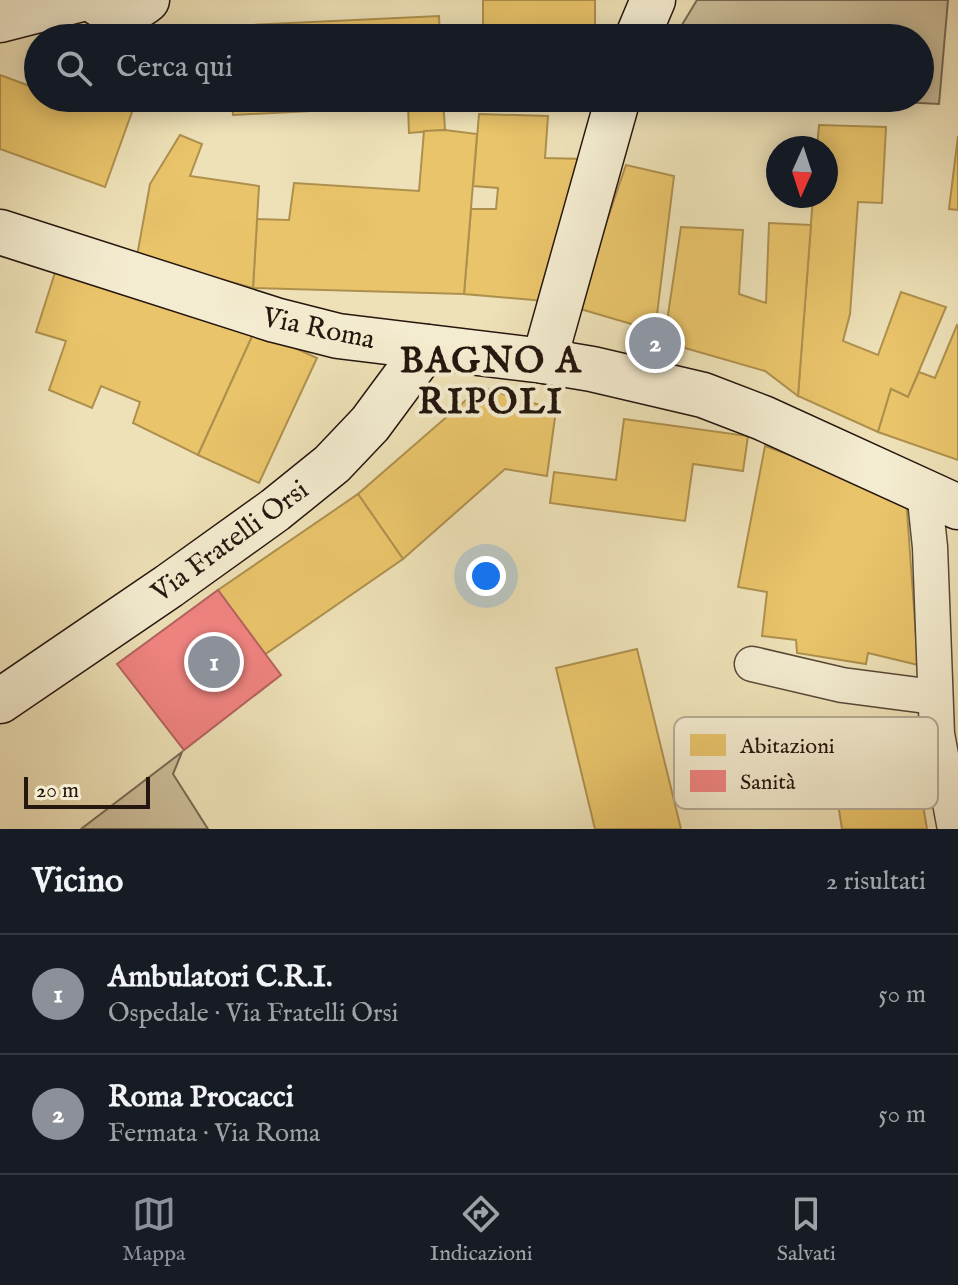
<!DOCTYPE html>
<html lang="it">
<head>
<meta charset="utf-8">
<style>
  :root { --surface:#171b24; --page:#242831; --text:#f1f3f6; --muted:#9ea1a6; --line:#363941; --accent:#8c9099 }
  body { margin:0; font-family:"IM FELL English",serif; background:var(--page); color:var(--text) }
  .compass { position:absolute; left:766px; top:136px; width:72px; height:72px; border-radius:50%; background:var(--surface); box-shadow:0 4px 20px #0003; rotate:183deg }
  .scale { position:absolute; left:24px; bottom:20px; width:126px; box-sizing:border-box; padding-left:8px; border:4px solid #25160e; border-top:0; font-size:22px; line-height:28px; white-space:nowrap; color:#25160e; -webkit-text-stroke:6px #f4ecd0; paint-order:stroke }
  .you { position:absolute; left:486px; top:576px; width:28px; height:28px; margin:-20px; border:6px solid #fff; border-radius:50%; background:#1a73e8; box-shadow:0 0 0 12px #1a73e833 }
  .badge { display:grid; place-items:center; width:52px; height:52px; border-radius:50%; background:var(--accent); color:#fff; font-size:26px; font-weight:700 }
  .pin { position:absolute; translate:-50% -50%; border:4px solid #fff; box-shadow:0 2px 8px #0006 }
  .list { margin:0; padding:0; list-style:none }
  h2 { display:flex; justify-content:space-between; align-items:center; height:104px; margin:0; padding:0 32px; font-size:34px }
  h2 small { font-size:26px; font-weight:400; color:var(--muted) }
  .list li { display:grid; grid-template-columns:52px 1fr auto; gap:24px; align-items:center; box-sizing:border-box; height:120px; padding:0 32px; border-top:2px solid var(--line) }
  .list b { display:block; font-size:30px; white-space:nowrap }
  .list p { margin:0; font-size:26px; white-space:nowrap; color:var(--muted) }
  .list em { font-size:26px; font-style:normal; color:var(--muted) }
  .icon { flex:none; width:44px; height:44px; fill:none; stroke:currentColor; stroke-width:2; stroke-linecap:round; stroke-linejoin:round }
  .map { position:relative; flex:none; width:958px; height:829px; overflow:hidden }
  .search { position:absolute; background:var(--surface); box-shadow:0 4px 20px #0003; left:24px; right:24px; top:24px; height:88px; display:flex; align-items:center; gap:20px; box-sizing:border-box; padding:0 28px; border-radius:44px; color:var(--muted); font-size:30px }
  .sheet { height:344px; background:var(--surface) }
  nav { display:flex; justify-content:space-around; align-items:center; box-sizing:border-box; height:112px; border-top:2px solid var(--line); background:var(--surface); font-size:22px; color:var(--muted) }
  nav a { display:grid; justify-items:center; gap:4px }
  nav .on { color:var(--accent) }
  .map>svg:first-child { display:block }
</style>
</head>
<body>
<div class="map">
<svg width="958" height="829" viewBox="0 0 958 829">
  <rect width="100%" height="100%" fill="#eee1b7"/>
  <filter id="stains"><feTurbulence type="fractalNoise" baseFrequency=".0025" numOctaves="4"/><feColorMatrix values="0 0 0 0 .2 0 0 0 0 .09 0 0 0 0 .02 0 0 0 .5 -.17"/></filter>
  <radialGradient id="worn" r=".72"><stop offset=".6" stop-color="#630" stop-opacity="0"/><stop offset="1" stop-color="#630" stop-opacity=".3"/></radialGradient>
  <g fill="#ccbe9a" stroke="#786a54" stroke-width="2">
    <path d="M697 0H948L939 104 820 98H920V38H674Z"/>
    <path d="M182 752 173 774 208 829H81Z"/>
  </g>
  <g fill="#e9c46a" stroke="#ae904e" stroke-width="2">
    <rect x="483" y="0" width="112" height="38"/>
    <path d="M439 16 440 38H229L228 26Z"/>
    <path d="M0 75 38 89V98H137L105 187 0 149Z"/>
    <path d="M232 98H443L445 130 409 133 408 106 233 115Z"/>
    <path d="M479 114 548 116 545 158 585 159 544 301 464 294 471 209H496L498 188 473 186Z"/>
    <path d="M819 125 886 127 882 203 858 202 850 314 843 341 878 355 901 292 946 307 908 397 891 389 878 432 798 396 813 196H826V148H817Z"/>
    <path d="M445 130 477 134 464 294 253 288 257 219 289 220 294 183 419 191 424 131Z"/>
    <path d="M180 135 202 144 190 176 259 186 253 288 137 256 150 184Z"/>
    <path d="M958 136V210L949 209Z"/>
    <path d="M626 165 674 176 655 331 577 308Z"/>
    <path d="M769 223 811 225 798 396 765 371 664 342 681 227 743 230 739 294 766 303Z"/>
    <path d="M59 260 255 330 198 455 133 423 140 402 101 386 92 408 49 390 66 341 36 332Z"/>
    <path d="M957 325 958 326V460L878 432 891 389 908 397 919 372 935 378Z"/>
    <path d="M255 330 317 358 259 483 198 455Z"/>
    <path d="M481 387 556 410 547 476 505 469 403 559 358 494Z"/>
    <path d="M624 419 748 436 743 471 693 464 685 521 550 503 554 472 616 480Z"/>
    <path d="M765 446 906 497 918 665 868 653 866 664 797 653 796 640 762 636 767 592 738 587Z"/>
    <path d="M358 494 403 559 264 655 218 590Z"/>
    <path d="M637 649 681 829H595L556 668Z"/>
    <path d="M915 758 927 829H842L833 772Z"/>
  </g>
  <path fill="#f28482" stroke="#b4635f" stroke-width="2" d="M218 590 281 675 184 750 117 664Z"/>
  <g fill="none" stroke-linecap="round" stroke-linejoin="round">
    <defs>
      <g id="street">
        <path d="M924 490 930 547 937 734 955 829"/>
        <path d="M752 664 842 685 934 697"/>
      </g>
      <g id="secondary">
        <path d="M94 0C110 14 130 14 147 0"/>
        <path d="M0 20 78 0"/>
        <path d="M637 38 653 0"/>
        <path d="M0 232 275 320 338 336 544 361 592 369 703 395 763 418 958 507"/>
        <path d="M544 361 618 98"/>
        <path d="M0 701 169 586 275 510 332 464 370 424 427 347"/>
      </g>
    </defs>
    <use href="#street" stroke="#574938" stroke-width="37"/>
    <use href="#secondary" stroke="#25160e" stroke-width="47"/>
    <use href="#street" stroke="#f4ecd0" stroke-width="34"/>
    <use href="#secondary" stroke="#f4ecd0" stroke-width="44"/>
  </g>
  <g text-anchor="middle" stroke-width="8" stroke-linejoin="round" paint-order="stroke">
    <g font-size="28" fill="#25160e" stroke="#f4ecd0">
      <text transform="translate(319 327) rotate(12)" y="10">Via Roma</text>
      <text transform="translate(229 540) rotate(-36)" y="10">Via Fratelli Orsi</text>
    </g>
    <g font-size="36" font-weight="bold" letter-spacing="2" fill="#25160e" stroke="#f4ecd0">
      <text x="491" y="372">BAGNO A<tspan x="491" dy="41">RIPOLI</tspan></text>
    </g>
  </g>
  <rect x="674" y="717" width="264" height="92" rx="12" fill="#f4ecd0" stroke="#b6ac96" stroke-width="2"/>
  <rect x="690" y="734" width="36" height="22" fill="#e9c46a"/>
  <rect x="690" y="770" width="36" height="22" fill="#f28482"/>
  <g font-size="22" fill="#25160e">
    <text x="740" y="753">Abitazioni</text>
    <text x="740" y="789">Sanità</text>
  </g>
  <rect width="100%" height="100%" filter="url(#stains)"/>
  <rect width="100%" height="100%" fill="url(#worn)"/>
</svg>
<svg class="compass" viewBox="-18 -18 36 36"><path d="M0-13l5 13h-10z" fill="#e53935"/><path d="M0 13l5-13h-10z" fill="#9ea1a6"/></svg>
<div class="scale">20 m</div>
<div class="you"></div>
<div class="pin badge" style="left:214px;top:662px">1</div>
<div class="pin badge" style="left:655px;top:343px">2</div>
<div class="search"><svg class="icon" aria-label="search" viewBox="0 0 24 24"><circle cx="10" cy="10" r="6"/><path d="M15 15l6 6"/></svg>Cerca qui</div>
</div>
<section class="sheet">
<h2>Vicino<small>2 risultati</small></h2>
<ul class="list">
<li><span class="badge">1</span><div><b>Ambulatori C.R.I.</b><p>Ospedale · Via Fratelli Orsi</p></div><em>50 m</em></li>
<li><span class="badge">2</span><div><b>Roma Procacci</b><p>Fermata · Via Roma</p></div><em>50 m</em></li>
</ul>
</section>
<nav>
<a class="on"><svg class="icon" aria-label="map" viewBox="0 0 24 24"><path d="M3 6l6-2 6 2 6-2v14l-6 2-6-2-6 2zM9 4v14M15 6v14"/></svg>Mappa</a>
<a><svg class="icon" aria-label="directions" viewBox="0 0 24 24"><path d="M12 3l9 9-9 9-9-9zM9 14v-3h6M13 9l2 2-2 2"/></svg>Indicazioni</a>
<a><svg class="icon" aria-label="saved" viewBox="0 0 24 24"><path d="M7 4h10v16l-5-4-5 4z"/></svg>Salvati</a>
</nav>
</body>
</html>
